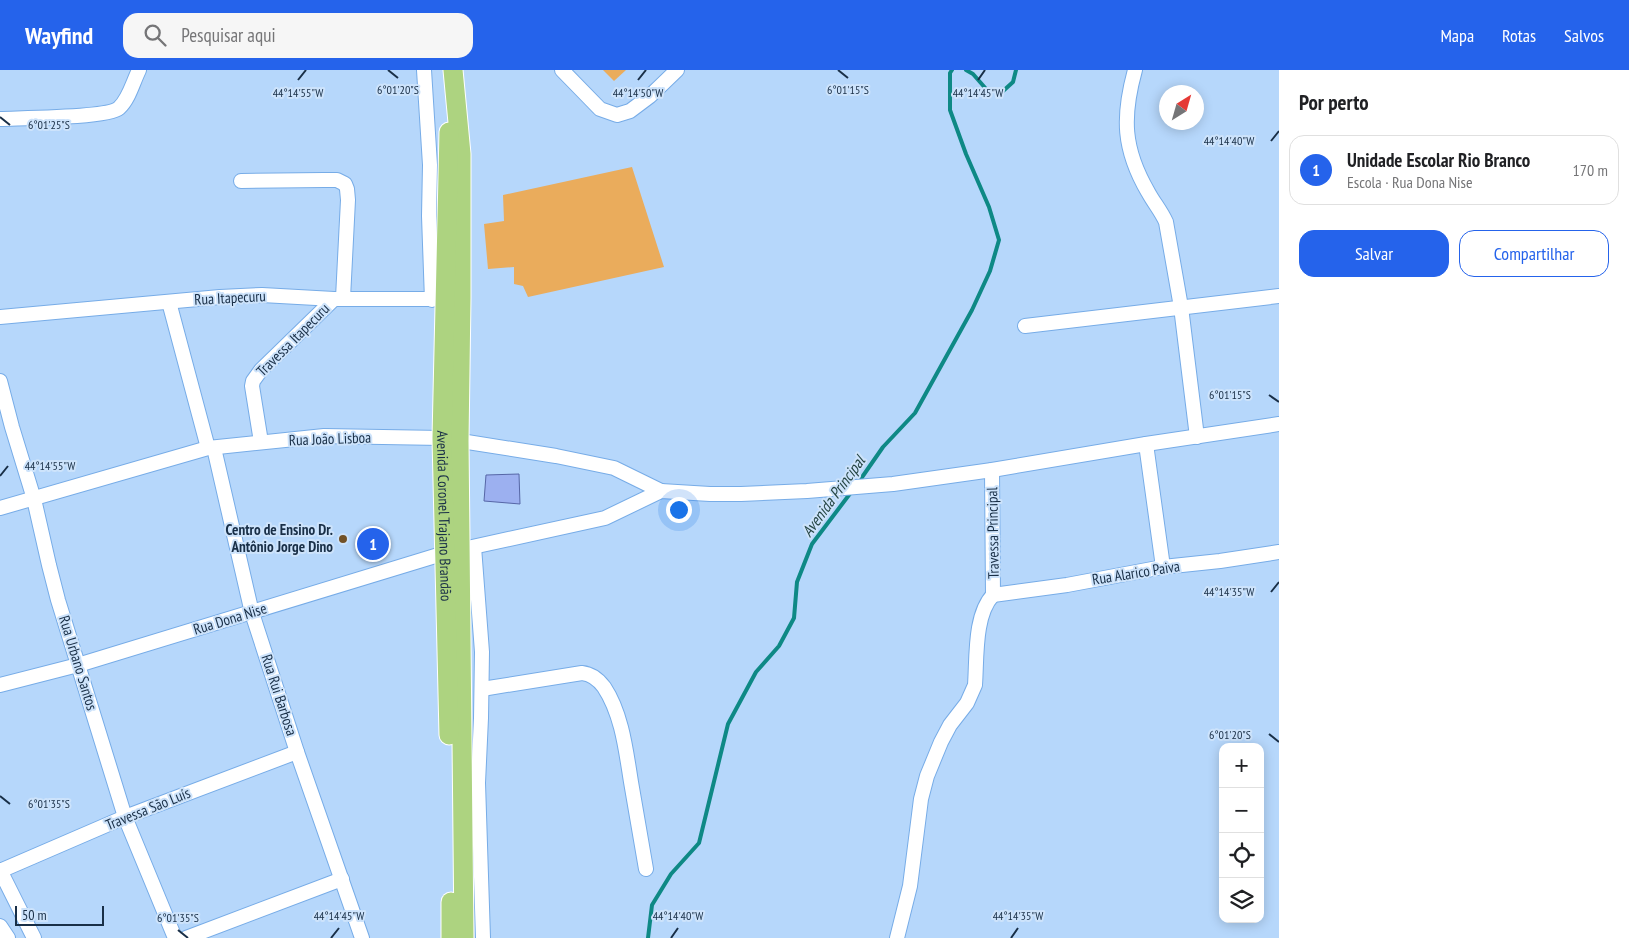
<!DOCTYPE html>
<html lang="pt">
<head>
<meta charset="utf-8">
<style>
  :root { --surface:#fff; --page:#f6f6f6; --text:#202124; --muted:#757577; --line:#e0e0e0; --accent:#2563eb }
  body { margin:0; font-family:"PT Sans Narrow",sans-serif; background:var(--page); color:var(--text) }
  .controls { position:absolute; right:15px; bottom:15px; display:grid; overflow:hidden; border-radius:10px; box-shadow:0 2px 12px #0003 }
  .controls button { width:45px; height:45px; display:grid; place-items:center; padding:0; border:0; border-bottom:1px solid var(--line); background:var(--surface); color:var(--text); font:25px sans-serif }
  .compass { position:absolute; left:1159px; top:15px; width:45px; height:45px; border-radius:50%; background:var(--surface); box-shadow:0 2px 12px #0003; rotate:37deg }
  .scale { position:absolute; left:15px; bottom:12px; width:89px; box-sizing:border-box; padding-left:5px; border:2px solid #192f47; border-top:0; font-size:14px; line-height:18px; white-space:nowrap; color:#192f47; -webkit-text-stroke:4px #cde3fb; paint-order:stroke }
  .you { position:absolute; left:678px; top:439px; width:18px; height:18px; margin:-12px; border:4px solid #fff; border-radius:50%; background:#1a73e8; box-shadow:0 0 0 8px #1a73e833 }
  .badge { display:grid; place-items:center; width:32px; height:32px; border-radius:50%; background:var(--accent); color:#fff; font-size:16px; font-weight:700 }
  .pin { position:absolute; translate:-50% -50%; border:2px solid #fff; box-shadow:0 1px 5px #0006 }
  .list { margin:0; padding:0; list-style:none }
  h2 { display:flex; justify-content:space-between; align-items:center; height:65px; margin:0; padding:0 20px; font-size:21px }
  h2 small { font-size:16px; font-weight:400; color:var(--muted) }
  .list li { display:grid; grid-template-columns:32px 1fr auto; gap:15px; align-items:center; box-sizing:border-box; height:70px; margin:0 10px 10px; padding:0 10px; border:1px solid var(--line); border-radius:15px }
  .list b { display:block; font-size:19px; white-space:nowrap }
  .list p { margin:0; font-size:16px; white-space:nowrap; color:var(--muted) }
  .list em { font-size:16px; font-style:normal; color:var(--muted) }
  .actions { display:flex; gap:10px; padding:15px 20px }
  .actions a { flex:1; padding:11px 0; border:1px solid var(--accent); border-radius:15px; text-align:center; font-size:18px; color:var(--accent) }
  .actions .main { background:var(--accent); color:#fff }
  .icon { flex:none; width:28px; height:28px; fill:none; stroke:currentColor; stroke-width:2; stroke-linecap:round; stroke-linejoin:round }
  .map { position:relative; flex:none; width:1279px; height:868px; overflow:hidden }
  header { display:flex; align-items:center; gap:30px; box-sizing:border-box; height:70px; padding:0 25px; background:var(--accent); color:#fff }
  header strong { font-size:24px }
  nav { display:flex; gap:28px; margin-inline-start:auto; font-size:18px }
  .search { width:350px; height:45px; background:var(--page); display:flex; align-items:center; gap:12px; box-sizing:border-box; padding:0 18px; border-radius:15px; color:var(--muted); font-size:19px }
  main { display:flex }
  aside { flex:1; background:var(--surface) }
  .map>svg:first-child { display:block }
</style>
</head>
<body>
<header>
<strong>Wayfind</strong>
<div class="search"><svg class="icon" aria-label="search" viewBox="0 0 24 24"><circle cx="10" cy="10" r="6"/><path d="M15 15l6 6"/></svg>Pesquisar aqui</div>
<nav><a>Mapa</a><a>Rotas</a><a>Salvos</a></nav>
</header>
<main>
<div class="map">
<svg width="1279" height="868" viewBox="0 0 1279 868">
  <rect width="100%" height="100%" fill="#b6d7fb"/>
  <g fill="#eaac5c">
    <path d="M603 0H626L614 11Z"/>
    <path d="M632 97 664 197 528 227 523 216 514 214V197L488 199 484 154 504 151 503 125Z"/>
  </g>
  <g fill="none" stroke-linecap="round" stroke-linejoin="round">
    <g stroke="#0e8985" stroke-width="4">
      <path d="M966 0 973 4 987 20 1002 22 1013 12 1016 0"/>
      <path d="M858 413 883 377 915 343 972 240 990 201 999 170 989 137 966 84 950 40V3L952 0"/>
      <path d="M648 868 652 835 671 804 699 773 728 654 756 602 779 576 794 548 797 512 812 474 852 421"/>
    </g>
  </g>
  <path fill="#9cb0f0" stroke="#5666a6" d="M519 404 520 434 484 431 486 405Z"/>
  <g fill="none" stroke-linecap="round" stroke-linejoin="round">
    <defs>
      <g id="minor">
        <path d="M424 0 430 95 429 146 432 230"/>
        <path d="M562 0 600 39 617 45 630 41 650 26 677 0"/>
        <path d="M1135 0C1122 47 1123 79 1148 122 1154 133 1161 141 1166 152L1181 237 1197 367"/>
        <path d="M0 49C20 48 108 48 119 38 129 29 133 12 139 0"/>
        <path d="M241 111 324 110H337L345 114 347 119 348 130 343 228"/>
        <path d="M169 232 208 378"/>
        <path d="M0 247 220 227 262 225 334 229H453"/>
        <path d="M1025 256 1279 226"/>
        <path d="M0 311 12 357 34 429 49 495 58 530 125 747 175 868"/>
        <path d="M261 372 252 316 253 311 261 300 334 229"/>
        <path d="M1146 374 1163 497"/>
        <path d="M214 378 252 543 297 682 362 868"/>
        <path d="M992 400 993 525"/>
        <path d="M0 438 208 378 324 366 442 368 556 386 614 398 661 421"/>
        <path d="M474 477 482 582 481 648 478 713 483 868"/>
        <path d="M993 525 1067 515 1163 497 1220 491 1279 482"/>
        <path d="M0 615 78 595 445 483 605 448 661 421 710 424H741L807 421 893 414 992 400 1146 374 1279 354"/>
        <path d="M482 619 582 603C592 604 598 609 604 617 622 644 626 681 631 712 636 741 641 770 646 799"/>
        <path d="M0 800 34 868"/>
        <path d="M0 801 125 747 297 682"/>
        <path d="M0 856 8 868"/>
        <path d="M186 868 342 809"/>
        <path d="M897 868 910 816 921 729 927 706 941 672 950 655 967 633 975 615C977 588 974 545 993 525"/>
      </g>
      <g id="major">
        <path d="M453 0 461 84V228L459 371 464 868"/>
        <path id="s1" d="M449 62 442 368 449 665"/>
        <path d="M451 868V832"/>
      </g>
    </defs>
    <use href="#minor" stroke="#77ace7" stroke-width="16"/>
    <use href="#major" stroke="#fff" stroke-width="21"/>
    <use href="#minor" stroke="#fff" stroke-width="14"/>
    <use href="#major" stroke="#add380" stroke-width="19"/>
  </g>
  <path fill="none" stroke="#192f47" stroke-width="2" d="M388 0 398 8M838 0 848 8M298 10 306 0M638 10 646 0M978 10 985 0M0 47 10 55M1271 71 1279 61M1269 325 1279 332M0 406 8 396M1271 522 1279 512M1269 664 1279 672M0 726 10 734M178 860 188 868M331 868 339 858M671 868 678 858M1011 868 1018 858"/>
  <circle fill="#715127" stroke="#cde3fb" stroke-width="2" cx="343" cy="469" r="5"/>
  <g text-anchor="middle" stroke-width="4" stroke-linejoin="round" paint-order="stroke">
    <g font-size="15" fill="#192f47" stroke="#cde3fb">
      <text transform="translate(230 228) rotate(-3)" y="5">Rua Itapecuru</text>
      <text transform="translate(293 270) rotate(-45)" y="5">Travessa Itapecuru</text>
      <text transform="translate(330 369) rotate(-2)" y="5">Rua João Lisboa</text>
      <text dy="5" stroke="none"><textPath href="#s1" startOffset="384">Avenida Coronel Trajano Brandão</textPath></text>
      <text transform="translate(993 463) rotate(-91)" y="5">Travessa Principal</text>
      <text transform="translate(1136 503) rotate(-9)" y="5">Rua Alarico Paiva</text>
      <text transform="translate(230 549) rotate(-17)" y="5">Rua Dona Nise</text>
      <text transform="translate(78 593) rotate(73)" y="5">Rua Urbano Santos</text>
      <text transform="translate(279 625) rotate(72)" y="5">Rua Rui Barbosa</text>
      <text transform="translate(148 739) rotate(-22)" y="5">Travessa São Luís</text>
    </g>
    <g font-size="15" font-weight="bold" fill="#192f47" stroke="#cde3fb" text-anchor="end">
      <text x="333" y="465">Centro de Ensino Dr.<tspan x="333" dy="17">Antônio Jorge Dino</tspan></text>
    </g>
    <g font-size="16" font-style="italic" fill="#264644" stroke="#cde3fb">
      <text transform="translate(833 426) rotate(-54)" y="6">Avenida Principal</text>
    </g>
  </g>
  <g font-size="12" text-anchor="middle" fill="#192f47" stroke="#cde3fb" stroke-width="4" stroke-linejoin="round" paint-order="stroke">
    <text x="848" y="24">6°01'15"S</text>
    <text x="398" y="24">6°01'20"S</text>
    <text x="298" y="27">44°14'55"W</text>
    <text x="638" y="27">44°14'50"W</text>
    <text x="978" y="27">44°14'45"W</text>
    <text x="49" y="59">6°01'25"S</text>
    <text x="1229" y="75">44°14'40"W</text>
    <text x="1230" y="329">6°01'15"S</text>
    <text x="50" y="400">44°14'55"W</text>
    <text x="1229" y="526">44°14'35"W</text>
    <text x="1230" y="669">6°01'20"S</text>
    <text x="49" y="738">6°01'35"S</text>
    <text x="339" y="850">44°14'45"W</text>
    <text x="678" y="850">44°14'40"W</text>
    <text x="1018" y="850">44°14'35"W</text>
    <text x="178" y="852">6°01'35"S</text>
  </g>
</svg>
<div class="controls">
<button>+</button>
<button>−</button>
<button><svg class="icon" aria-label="locate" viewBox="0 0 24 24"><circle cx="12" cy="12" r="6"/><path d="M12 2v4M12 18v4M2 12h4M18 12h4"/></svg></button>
<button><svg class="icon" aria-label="layers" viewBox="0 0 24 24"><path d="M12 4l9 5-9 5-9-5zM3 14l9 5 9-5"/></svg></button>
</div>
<svg class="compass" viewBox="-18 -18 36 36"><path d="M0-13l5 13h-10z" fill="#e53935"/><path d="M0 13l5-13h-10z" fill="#757577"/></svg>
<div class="scale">50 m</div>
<div class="you"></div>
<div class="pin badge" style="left:373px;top:474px">1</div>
</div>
<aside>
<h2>Por perto<small></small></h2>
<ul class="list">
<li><span class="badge">1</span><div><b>Unidade Escolar Rio Branco</b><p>Escola · Rua Dona Nise</p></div><em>170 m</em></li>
</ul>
<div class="actions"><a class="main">Salvar</a><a>Compartilhar</a></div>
</aside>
</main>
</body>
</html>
